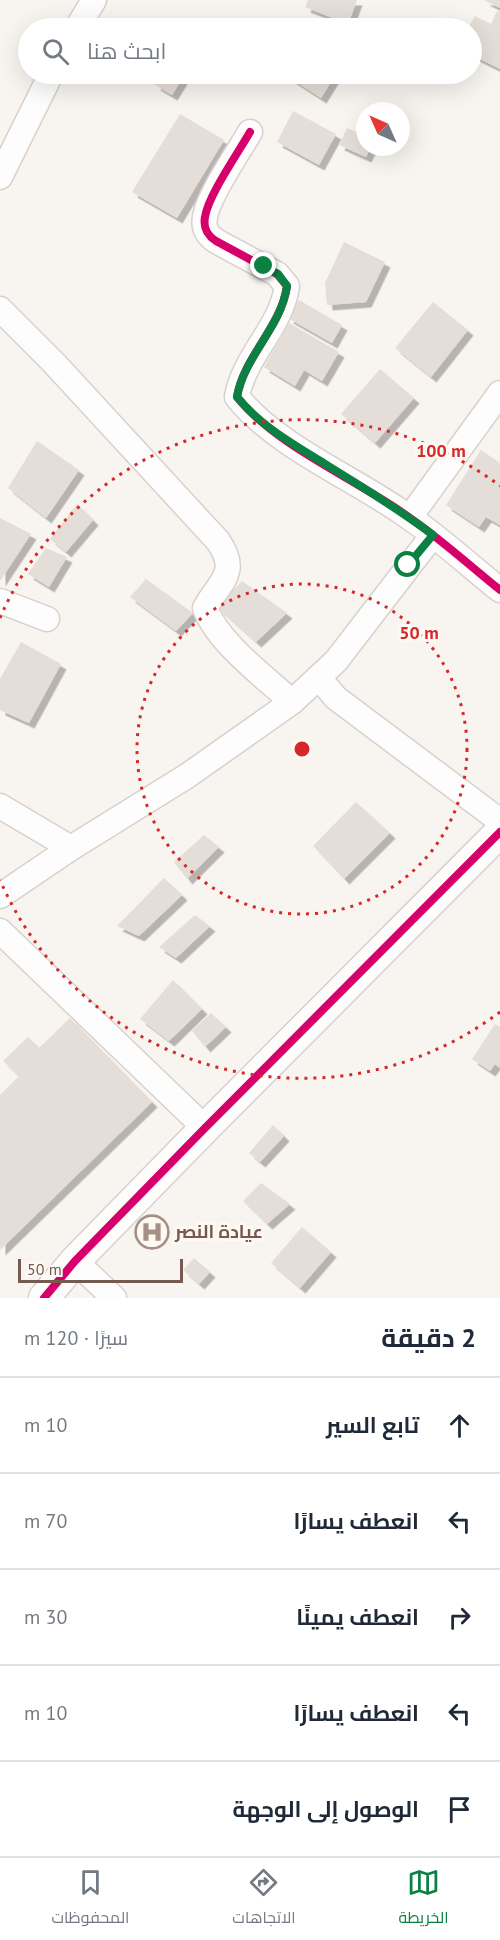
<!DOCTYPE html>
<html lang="ar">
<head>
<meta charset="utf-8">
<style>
  :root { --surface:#fff; --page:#f6f6f7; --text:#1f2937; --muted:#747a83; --line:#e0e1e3; --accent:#0b8043 }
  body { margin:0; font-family:"PT Sans",Cairo,sans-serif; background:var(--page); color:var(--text); direction:rtl }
  .compass { position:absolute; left:356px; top:102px; width:54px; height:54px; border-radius:50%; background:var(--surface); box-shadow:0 6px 24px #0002; rotate:315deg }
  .scale { position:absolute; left:18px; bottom:15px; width:165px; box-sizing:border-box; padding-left:6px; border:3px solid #775a4f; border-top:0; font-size:16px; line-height:21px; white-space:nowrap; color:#775a4f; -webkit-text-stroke:4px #fef9f3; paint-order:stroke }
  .stop { position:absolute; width:18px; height:18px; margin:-14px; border:4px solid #0b8043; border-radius:50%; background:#fff }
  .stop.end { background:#0b8043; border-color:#fff; box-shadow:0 2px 6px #0008 }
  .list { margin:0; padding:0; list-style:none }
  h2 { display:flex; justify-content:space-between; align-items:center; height:78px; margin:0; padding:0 24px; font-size:26px }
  h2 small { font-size:20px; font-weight:400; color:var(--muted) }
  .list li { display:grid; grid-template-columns:39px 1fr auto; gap:18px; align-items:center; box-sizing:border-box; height:96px; padding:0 24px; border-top:2px solid var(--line) }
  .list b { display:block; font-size:22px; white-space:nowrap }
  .list em { font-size:20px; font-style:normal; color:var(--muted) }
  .icon { flex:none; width:33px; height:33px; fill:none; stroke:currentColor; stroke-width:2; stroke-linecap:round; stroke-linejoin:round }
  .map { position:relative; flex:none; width:500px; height:1298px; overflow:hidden; direction:ltr }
  .search { position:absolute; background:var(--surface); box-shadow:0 6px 24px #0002; left:18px; right:18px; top:18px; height:66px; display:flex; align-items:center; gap:15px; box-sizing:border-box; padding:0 21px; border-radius:33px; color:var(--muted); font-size:22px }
  .sheet { height:558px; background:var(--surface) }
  nav { display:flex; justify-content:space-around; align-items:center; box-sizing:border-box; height:84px; border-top:2px solid var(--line); background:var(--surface); font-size:16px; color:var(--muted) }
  nav a { display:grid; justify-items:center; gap:3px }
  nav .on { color:var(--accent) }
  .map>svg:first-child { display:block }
</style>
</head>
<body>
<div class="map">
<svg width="500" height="1298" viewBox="0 0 500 1298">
  <defs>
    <filter id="shadow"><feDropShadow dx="5.5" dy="5.5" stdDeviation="0" flood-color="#0004"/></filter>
  </defs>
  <rect width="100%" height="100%" fill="#f8f4f0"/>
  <g fill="#e5ddd7" filter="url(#shadow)">
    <path d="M308 0H357L348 24 305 7Z"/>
    <path d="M484 0H500V8Z"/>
    <path d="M497 11 500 12V69L472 55V28H468L475 16 491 24Z"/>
    <path d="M162 74H172L182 79 172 95 155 85Z"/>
    <path d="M284 74H329L334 77 321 98Z"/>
    <path d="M293 111 336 134 319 165 277 142Z"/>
    <path d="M180 114 224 140 177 218 132 192Z"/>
    <path d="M347 128 365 136V147H371L366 157 339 145Z"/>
    <path d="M344 242 385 262 366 302 327 305 325 283Z"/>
    <path d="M299 300 342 325 332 343 288 318Z"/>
    <path d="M433 302 468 330 431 377 395 348Z"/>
    <path d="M289 323 339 352 322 381 304 370 295 386 264 367Z"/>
    <path d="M380 369 414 398 375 443 341 414Z"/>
    <path d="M37 441 79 470 46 518 8 488Z"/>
    <path d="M481 450 500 463V525L486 517 479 527 446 505Z"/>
    <path d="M77 504 93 520 66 552 50 539Z"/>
    <path d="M0 518 31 534 0 581Z"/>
    <path d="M46 548 67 557 49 587 28 574Z"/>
    <path d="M146 579 193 613 176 631 130 597Z"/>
    <path d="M242 581 287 613 256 642 217 607Z"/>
    <path d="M21 642 61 664 29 723 0 710V679Z"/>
    <path d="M356 802 390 833 344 879 313 846Z"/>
    <path d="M204 835 219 847 187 879 174 862Z"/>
    <path d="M164 878 182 895 139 936 117 926Z"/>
    <path d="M195 915 210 926 176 958 159 947Z"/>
    <path d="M173 980 202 1009 169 1041 140 1019Z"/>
    <path d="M211 1013 226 1027 205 1047 192 1031Z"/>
    <path d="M70 1018 152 1102 0 1250V1095L19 1076 3 1061 28 1037 39 1048Z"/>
    <path d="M495 1024 500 1027V1068L495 1064 490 1071 472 1059Z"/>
    <path d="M273 1125 284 1136 260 1162 249 1153Z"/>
    <path d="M261 1183 290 1204 267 1224 243 1201Z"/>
    <path d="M302 1227 331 1252 300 1288 271 1263Z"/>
    <path d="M194 1258 210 1272 199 1284 183 1270Z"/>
  </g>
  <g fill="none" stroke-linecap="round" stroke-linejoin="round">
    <defs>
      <g id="minor">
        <path d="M77 28 94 0"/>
        <path d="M250 132C238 153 208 196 205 217 203 228 207 235 216 241L277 274 287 286C281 328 244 356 237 397 278 448 357 479 410 518 442 540 470 566 500 590"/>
        <path d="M0 177 51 74"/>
        <path d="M0 309 54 363 218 541C240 573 220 581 205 608 218 643 265 677 292 702"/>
        <path d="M410 517 500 393"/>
        <path d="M0 601 47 619"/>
        <path d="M319 678 336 698 500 821"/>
        <path d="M0 806 71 848"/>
        <path d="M0 896 71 848 187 776 292 702 336 661 433 535"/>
        <path d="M0 931 205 1128"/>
        <path d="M75 1261 114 1298"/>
      </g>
      <path id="tertiary" d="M44 1298 75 1261 205 1128 500 832"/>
    </defs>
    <use href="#minor" stroke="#d8d1cd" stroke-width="27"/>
    <use href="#tertiary" stroke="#d8d1cd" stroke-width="33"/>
    <use href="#minor" stroke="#fefdfd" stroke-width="24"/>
    <use href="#tertiary" stroke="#fefdfd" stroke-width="30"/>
    <defs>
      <g id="cycleway">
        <path d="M250 132C238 153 208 196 205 217 203 228 207 235 216 241L277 274 287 286C281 328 244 356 237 397 278 448 357 479 410 518 442 540 470 566 500 590"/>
        <path d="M44 1298 75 1261 205 1128 500 832"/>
      </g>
    </defs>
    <use href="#cycleway" stroke="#fef9f3" stroke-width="11"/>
    <use href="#cycleway" stroke="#d6006c" stroke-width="8"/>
  </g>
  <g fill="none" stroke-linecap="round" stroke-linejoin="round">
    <path stroke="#0b8043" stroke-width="8" d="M264 266 278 274 287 286C281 328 244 356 237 397 259 424 288 441 317 459 356 483 396 507 433 535L408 565"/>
  </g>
  <g fill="none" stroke="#d62828" stroke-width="3" stroke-dasharray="3 6">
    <circle cx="302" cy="749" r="165"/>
    <path d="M500 1012A329 329 0 0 1 0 880M0 618A329 329 0 0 1 500 486"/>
  </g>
  <defs>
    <symbol id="hospital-ring" viewBox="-11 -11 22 22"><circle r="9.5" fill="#fef9f3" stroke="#a49087" stroke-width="1.5"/><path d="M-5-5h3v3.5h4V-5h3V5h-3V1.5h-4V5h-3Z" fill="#a49087"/></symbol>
  </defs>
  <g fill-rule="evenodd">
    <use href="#hospital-ring" x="133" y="1213" width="38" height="38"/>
  </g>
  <g text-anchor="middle" stroke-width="6" stroke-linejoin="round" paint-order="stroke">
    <g font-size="18" font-weight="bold" fill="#775a4f" stroke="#fef9f3" text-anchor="start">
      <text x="175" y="1238">عيادة النصر</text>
    </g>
  </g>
  <circle cx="302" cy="749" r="9" fill="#d62828" stroke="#fef9f3" stroke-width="3"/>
  <g font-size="18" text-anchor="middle" font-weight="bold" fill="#d62828" stroke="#fef9f3" stroke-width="6" stroke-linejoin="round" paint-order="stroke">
    <text x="441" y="457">100 m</text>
    <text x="419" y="639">50 m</text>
  </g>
</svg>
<svg class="compass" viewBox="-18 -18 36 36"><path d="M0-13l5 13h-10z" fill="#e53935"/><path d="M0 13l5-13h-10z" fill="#747a83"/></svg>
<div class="scale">50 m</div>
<div class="stop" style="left:408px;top:565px"></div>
<div class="stop end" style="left:264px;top:266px"></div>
<div class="search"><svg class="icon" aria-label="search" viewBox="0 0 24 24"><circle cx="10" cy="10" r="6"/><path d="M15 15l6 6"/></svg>ابحث هنا</div>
</div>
<section class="sheet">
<h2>2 دقيقة<small>سيرًا · 120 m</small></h2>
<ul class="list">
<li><svg class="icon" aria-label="ahead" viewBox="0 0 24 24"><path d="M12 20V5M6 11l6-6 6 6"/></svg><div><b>تابع السير</b></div><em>10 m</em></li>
<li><svg class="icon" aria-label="left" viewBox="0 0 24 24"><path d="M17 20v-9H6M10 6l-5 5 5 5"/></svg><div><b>انعطف يسارًا</b></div><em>70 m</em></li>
<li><svg class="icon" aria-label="right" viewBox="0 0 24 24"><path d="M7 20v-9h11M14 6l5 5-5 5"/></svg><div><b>انعطف يمينًا</b></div><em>30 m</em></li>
<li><svg class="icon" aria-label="left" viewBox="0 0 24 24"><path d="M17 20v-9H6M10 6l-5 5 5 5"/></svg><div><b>انعطف يسارًا</b></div><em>10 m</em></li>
<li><svg class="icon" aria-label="arrive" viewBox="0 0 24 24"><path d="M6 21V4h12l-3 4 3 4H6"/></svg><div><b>الوصول إلى الوجهة</b></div></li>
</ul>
</section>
<nav>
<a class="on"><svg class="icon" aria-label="map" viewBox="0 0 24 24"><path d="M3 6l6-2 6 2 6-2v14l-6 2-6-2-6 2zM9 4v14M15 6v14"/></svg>الخريطة</a>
<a><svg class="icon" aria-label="directions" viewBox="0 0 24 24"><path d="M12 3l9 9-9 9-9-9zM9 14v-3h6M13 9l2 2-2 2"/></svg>الاتجاهات</a>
<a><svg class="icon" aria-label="saved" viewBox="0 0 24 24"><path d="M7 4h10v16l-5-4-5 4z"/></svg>المحفوظات</a>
</nav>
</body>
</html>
